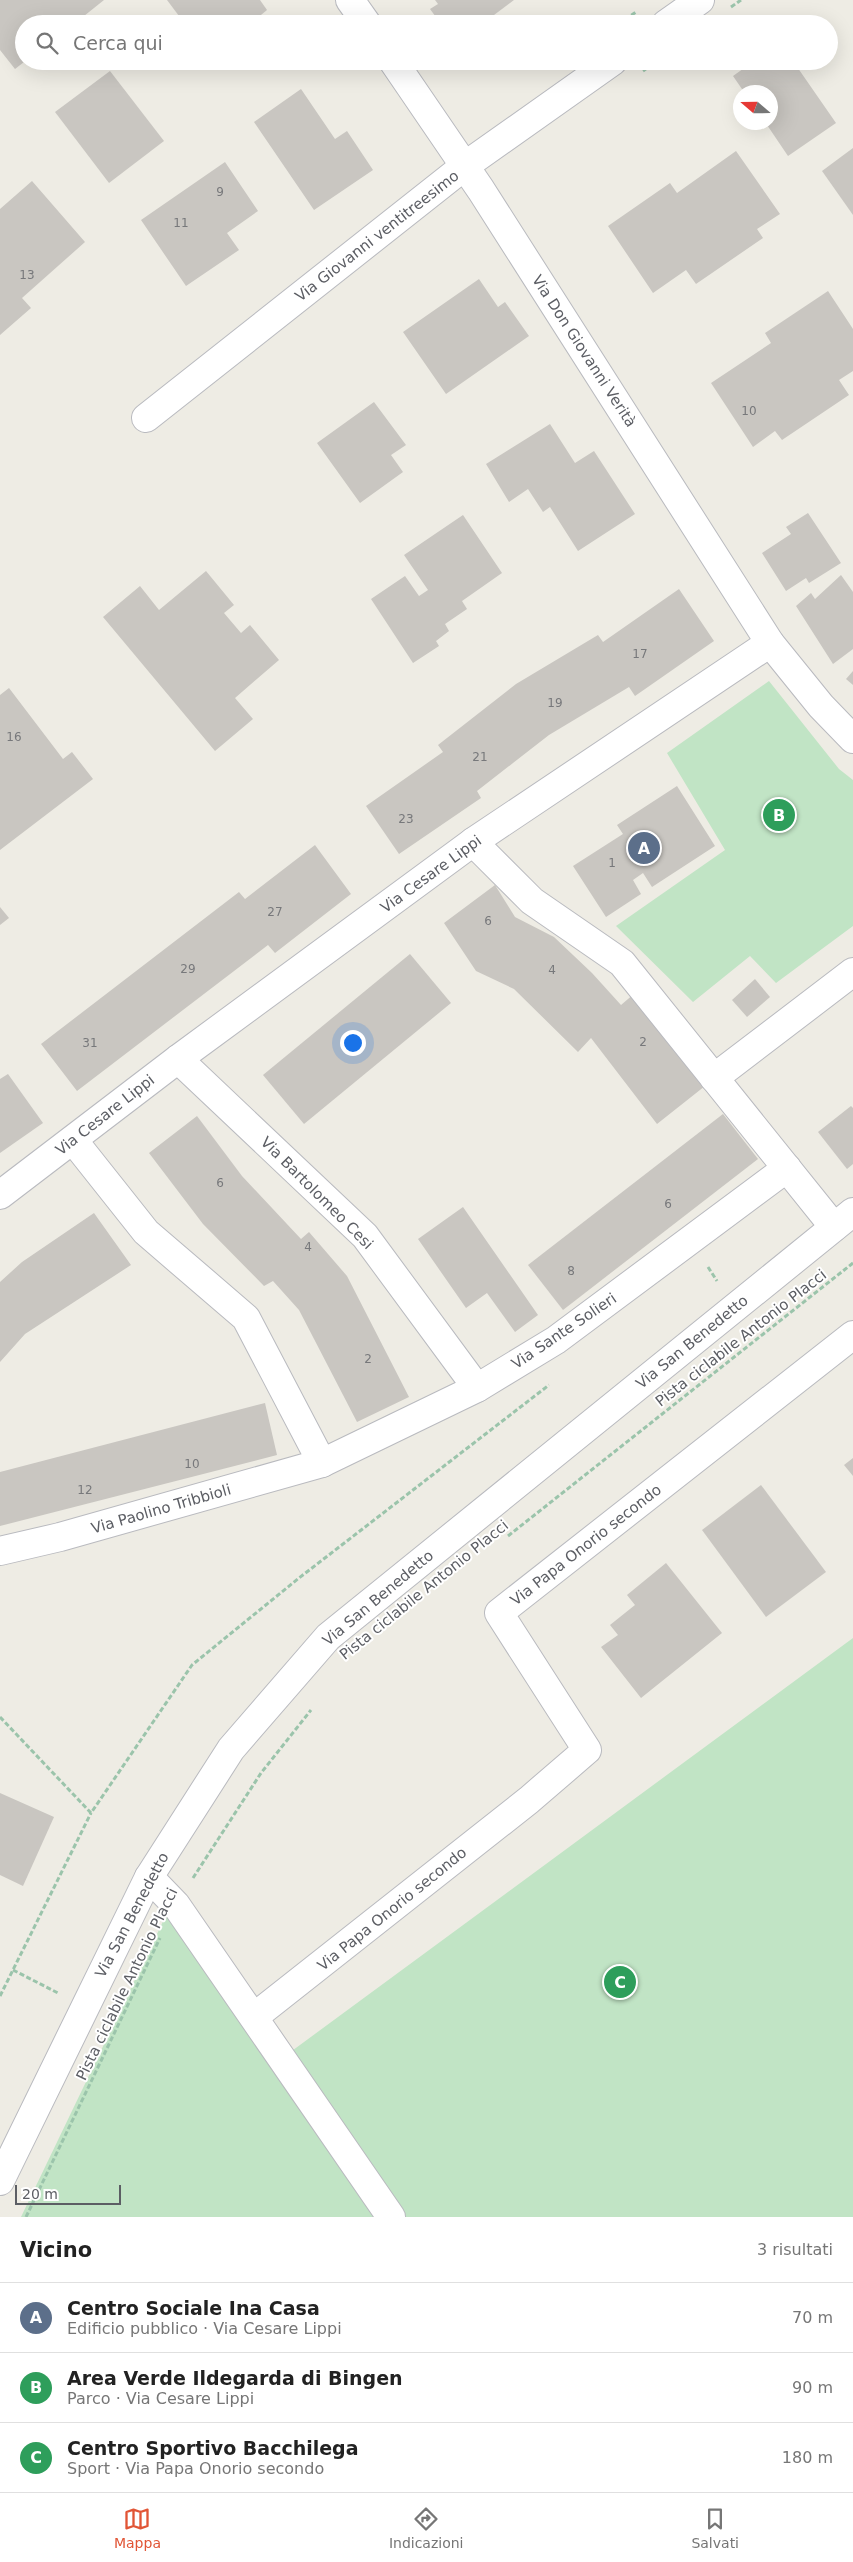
<!DOCTYPE html>
<html lang="it">
<head>
<meta charset="utf-8">
<style>
  :root { --surface:#fff; --page:#f2f2f2; --text:#222; --muted:#767676; --line:#e0e0e0; --accent:#e15536 }
  body { margin:0; font-family:"DejaVu Sans",sans-serif; background:var(--page); color:var(--text) }
  .compass { position:absolute; left:733px; top:85px; width:45px; height:45px; border-radius:50%; background:var(--surface); box-shadow:0 5px 20px #0002; rotate:290deg }
  .scale { position:absolute; left:15px; bottom:12px; width:106px; box-sizing:border-box; padding-left:5px; border:2px solid #5c5e64; border-top:0; font-size:14px; line-height:18px; white-space:nowrap; color:#5c5e64; -webkit-text-stroke:4px #fff; paint-order:stroke }
  .you { position:absolute; left:352px; top:1042px; width:18px; height:18px; margin:-12px; border:4px solid #fff; border-radius:50%; background:#1a73e8; box-shadow:0 0 0 8px #1a73e833 }
  .badge { display:grid; place-items:center; width:32px; height:32px; border-radius:50%; background:var(--accent); color:#fff; font-size:16px; font-weight:700 }
  .pin { position:absolute; translate:-50% -50%; border:2px solid #fff; box-shadow:0 1px 5px #0006 }
  .list { margin:0; padding:0; list-style:none }
  h2 { display:flex; justify-content:space-between; align-items:center; height:65px; margin:0; padding:0 20px; font-size:21px }
  h2 small { font-size:16px; font-weight:400; color:var(--muted) }
  .list li { display:grid; grid-template-columns:32px 1fr auto; gap:15px; align-items:center; box-sizing:border-box; height:70px; padding:0 20px; border-top:1px solid var(--line) }
  .list b { display:block; font-size:19px; white-space:nowrap }
  .list p { margin:0; font-size:16px; white-space:nowrap; color:var(--muted) }
  .list em { font-size:16px; font-style:normal; color:var(--muted) }
  .icon { flex:none; width:28px; height:28px; fill:none; stroke:currentColor; stroke-width:2; stroke-linecap:round; stroke-linejoin:round }
  .map { position:relative; flex:none; width:853px; height:2217px; overflow:hidden }
  .search { position:absolute; background:var(--surface); box-shadow:0 5px 20px #0002; left:15px; right:15px; top:15px; height:55px; display:flex; align-items:center; gap:12px; box-sizing:border-box; padding:0 18px; border-radius:28px; color:var(--muted); font-size:19px }
  .sheet { height:275px; background:var(--surface) }
  nav { display:flex; justify-content:space-around; align-items:center; box-sizing:border-box; height:70px; border-top:1px solid var(--line); background:var(--surface); font-size:14px; color:var(--muted) }
  nav a { display:grid; justify-items:center; gap:2px }
  nav .on { color:var(--accent) }
  .map>svg:first-child { display:block }
</style>
</head>
<body>
<div class="map">
<svg width="853" height="2217" viewBox="0 0 853 2217">
  <rect width="100%" height="100%" fill="#eeece4"/>
  <g fill="#c1e4c5">
    <path d="M769 681 839 769 853 780V926L776 983 750 956 693 1002 616 926 725 850 667 753Z"/>
    <path d="M853 1638V2217H21L170 1907 285 2056Z"/>
  </g>
  <g fill="#c9c6c1">
    <path d="M0 0H104L74 24H24V62L15 69 0 50Z"/>
    <path d="M167 0H260L267 10 250 24H185Z"/>
    <path d="M435 0H514L482 24H441L430 9 438 4Z"/>
    <path d="M754 61H793L836 123 788 156 765 122H770V92H744L733 76Z"/>
    <path d="M110 71 164 141 109 183 55 112Z"/>
    <path d="M301 89 335 139 347 131 373 170 314 210 254 122Z"/>
    <path d="M853 148V215L822 171Z"/>
    <path d="M736 151 780 214 757 229 763 238 696 284 686 270 653 293 608 226 670 183 677 193Z"/>
    <path d="M225 162 258 211 227 233 239 250 186 286 141 220Z"/>
    <path d="M32 181 85 242 22 298 31 308 0 335V209Z"/>
    <path d="M479 279 498 307 505 302 529 336 446 394 403 332Z"/>
    <path d="M828 291 853 329V371L839 380 849 395 782 440 775 431 753 447 711 383 771 343 765 333Z"/>
    <path d="M374 402 406 445 391 455 403 472 360 503 317 443Z"/>
    <path d="M550 424 575 463 594 451 635 514 578 551 550 507 543 512 528 489 509 502 486 464Z"/>
    <path d="M808 513 841 563 809 583 806 578 786 591 762 553 791 534 786 527Z"/>
    <path d="M463 515 502 573 462 601 467 609 445 624 449 631 436 641 439 646 413 663 371 599 405 576 419 596 428 590 404 555Z"/>
    <path d="M206 571 234 605 224 613 241 633 250 625 279 660 235 698 253 719 215 751 103 617 140 586 159 610Z"/>
    <path d="M841 575 853 592V649L833 664 796 606 811 593 815 599Z"/>
    <path d="M679 589 714 641 635 696 629 687 549 735 477 791 481 798 399 854 366 806 443 752 438 745 516 684 598 635 603 642Z"/>
    <path d="M853 671V685L846 679Z"/>
    <path d="M9 688 63 759 72 752 93 779 0 850V695Z"/>
    <path d="M677 786 715 846 652 887 643 873 633 880 641 894 606 917 573 866 623 834 617 825Z"/>
    <path d="M315 845 351 894 275 953 268 945 77 1091 41 1044 239 892 245 899Z"/>
    <path d="M495 885 515 917 554 937 592 973 621 1005 635 993 705 1086 657 1124 591 1038 578 1052 514 989 476 971 444 923Z"/>
    <path d="M0 907 9 918 0 925Z"/>
    <path d="M410 954 451 1003 304 1124 263 1075Z"/>
    <path d="M755 979 770 997 747 1017 732 1000Z"/>
    <path d="M8 1074 43 1123 0 1153V1079Z"/>
    <path d="M851 1106 853 1108V1164L847 1169 818 1132Z"/>
    <path d="M723 1114 758 1159 563 1310 528 1265Z"/>
    <path d="M197 1116 242 1176 301 1239 309 1232 347 1276 409 1397 357 1422 299 1310 273 1281 264 1286 203 1224 149 1153Z"/>
    <path d="M463 1207 538 1315 515 1332 487 1293 466 1308 418 1239Z"/>
    <path d="M94 1213 131 1265 25 1334 0 1362V1282L22 1262Z"/>
    <path d="M265 1403 277 1455 0 1526V1472Z"/>
    <path d="M853 1458V1476L844 1465Z"/>
    <path d="M761 1485 826 1572 766 1617 702 1530Z"/>
    <path d="M666 1563 722 1633 641 1698 601 1647 618 1635 610 1625 635 1605 627 1595Z"/>
    <path d="M0 1793 54 1817 23 1886 0 1875Z"/>
  </g>
  <g fill="none" stroke-linecap="round" stroke-linejoin="round">
    <defs>
      <g id="minor">
        <path d="M350 0 367 24"/>
        <path d="M666 24 700 0"/>
        <path d="M393 61 481 190 770 643 821 706 853 739"/>
        <path d="M146 418 466 165 613 61"/>
        <path d="M473 842 532 901 622 963 834 1227"/>
        <path d="M178 1059 365 1236 477 1388"/>
        <path d="M714 1078 853 972"/>
        <path d="M73 1140 146 1232 246 1318 322 1463"/>
        <path d="M0 1195 178 1059 473 842 770 643"/>
        <path d="M0 1551 60 1537 322 1463 477 1388 556 1340 787 1168"/>
        <path d="M149 1877 176 1905 391 2217"/>
        <path d="M254 2017 529 1800 587 1750 499 1613 853 1335"/>
      </g>
      <path id="tertiary" d="M0 2181 149 1877 231 1749 328 1637 853 1212"/>
    </defs>
    <use href="#minor" stroke="#b9babf" stroke-width="30"/>
    <use href="#tertiary" stroke="#b9babf" stroke-width="30"/>
    <g stroke="#9bc4ab" stroke-width="3" stroke-dasharray="5 2.5" stroke-linecap="butt">
      <path d="M731 7 741 0"/>
      <path d="M619 24 636 12"/>
      <path d="M643 71 657 61"/>
      <path d="M708 1267 717 1281"/>
      <path d="M508 1536 853 1263"/>
      <path d="M0 1717 91 1813 192 1665 299 1578 549 1385"/>
      <path d="M193 1878 261 1773 311 1710"/>
      <path d="M13 1970 58 1993"/>
      <path d="M0 1996 91 1813"/>
      <path d="M26 2217 160 1938"/>
    </g>
    <use href="#minor" stroke="#fff" stroke-width="28"/>
    <use href="#tertiary" stroke="#fff" stroke-width="28"/>
  </g>
  <g text-anchor="middle" stroke-width="4" stroke-linejoin="round" paint-order="stroke">
    <g font-size="12" fill="#77787b">
      <text x="220" y="196">9</text>
      <text x="181" y="227">11</text>
      <text x="27" y="279">13</text>
      <text x="749" y="415">10</text>
      <text x="640" y="658">17</text>
      <text x="555" y="707">19</text>
      <text x="14" y="741">16</text>
      <text x="480" y="761">21</text>
      <text x="406" y="823">23</text>
      <text x="612" y="867">1</text>
      <text x="275" y="916">27</text>
      <text x="488" y="925">6</text>
      <text x="188" y="973">29</text>
      <text x="552" y="974">4</text>
      <text x="643" y="1046">2</text>
      <text x="90" y="1047">31</text>
      <text x="220" y="1187">6</text>
      <text x="668" y="1208">6</text>
      <text x="308" y="1251">4</text>
      <text x="571" y="1275">8</text>
      <text x="368" y="1363">2</text>
      <text x="192" y="1468">10</text>
      <text x="85" y="1494">12</text>
    </g>
    <g font-size="15" fill="#5c5e64" stroke="#fff">
      <text transform="translate(377 236) rotate(-38)" y="5">Via Giovanni ventitreesimo</text>
      <text transform="translate(584 351) rotate(57)" y="5">Via Don Giovanni Verità</text>
      <text transform="translate(431 874) rotate(-36)" y="5">Via Cesare Lippi</text>
      <text transform="translate(105 1115) rotate(-38)" y="5">Via Cesare Lippi</text>
      <text transform="translate(317 1193) rotate(45)" y="5">Via Bartolomeo Cesi</text>
      <text transform="translate(564 1331) rotate(-34)" y="5">Via Sante Solieri</text>
      <text transform="translate(741 1338) rotate(-38)" y="5">Pista ciclabile Antonio Placci</text>
      <text transform="translate(692 1342) rotate(-39)" y="5">Via San Benedetto</text>
      <text transform="translate(161 1509) rotate(-16)" y="5">Via Paolino Tribbioli</text>
      <text transform="translate(586 1545) rotate(-38)" y="5">Via Papa Onorio secondo</text>
      <text transform="translate(424 1590) rotate(-39)" y="5">Pista ciclabile Antonio Placci</text>
      <text transform="translate(378 1598) rotate(-40)" y="5">Via San Benedetto</text>
      <text transform="translate(392 1909) rotate(-39)" y="5">Via Papa Onorio secondo</text>
      <text transform="translate(132 1915) rotate(-62)" y="5">Via San Benedetto</text>
      <text transform="translate(127 1984) rotate(-64)" y="5">Pista ciclabile Antonio Placci</text>
    </g>
  </g>
</svg>
<svg class="compass" viewBox="-18 -18 36 36"><path d="M0-13l5 13h-10z" fill="#e53935"/><path d="M0 13l5-13h-10z" fill="#767676"/></svg>
<div class="scale">20 m</div>
<div class="you"></div>
<div class="pin badge" style="left:644px;top:848px;background:#5c6f8a">A</div>
<div class="pin badge" style="left:779px;top:815px;background:#2e9e5b">B</div>
<div class="pin badge" style="left:620px;top:1982px;background:#2e9e5b">C</div>
<div class="search"><svg class="icon" aria-label="search" viewBox="0 0 24 24"><circle cx="10" cy="10" r="6"/><path d="M15 15l6 6"/></svg>Cerca qui</div>
</div>
<section class="sheet">
<h2>Vicino<small>3 risultati</small></h2>
<ul class="list">
<li><span class="badge" style="background:#5c6f8a">A</span><div><b>Centro Sociale Ina Casa</b><p>Edificio pubblico · Via Cesare Lippi</p></div><em>70 m</em></li>
<li><span class="badge" style="background:#2e9e5b">B</span><div><b>Area Verde Ildegarda di Bingen</b><p>Parco · Via Cesare Lippi</p></div><em>90 m</em></li>
<li><span class="badge" style="background:#2e9e5b">C</span><div><b>Centro Sportivo Bacchilega</b><p>Sport · Via Papa Onorio secondo</p></div><em>180 m</em></li>
</ul>
</section>
<nav>
<a class="on"><svg class="icon" aria-label="map" viewBox="0 0 24 24"><path d="M3 6l6-2 6 2 6-2v14l-6 2-6-2-6 2zM9 4v14M15 6v14"/></svg>Mappa</a>
<a><svg class="icon" aria-label="directions" viewBox="0 0 24 24"><path d="M12 3l9 9-9 9-9-9zM9 14v-3h6M13 9l2 2-2 2"/></svg>Indicazioni</a>
<a><svg class="icon" aria-label="saved" viewBox="0 0 24 24"><path d="M7 4h10v16l-5-4-5 4z"/></svg>Salvati</a>
</nav>
</body>
</html>
